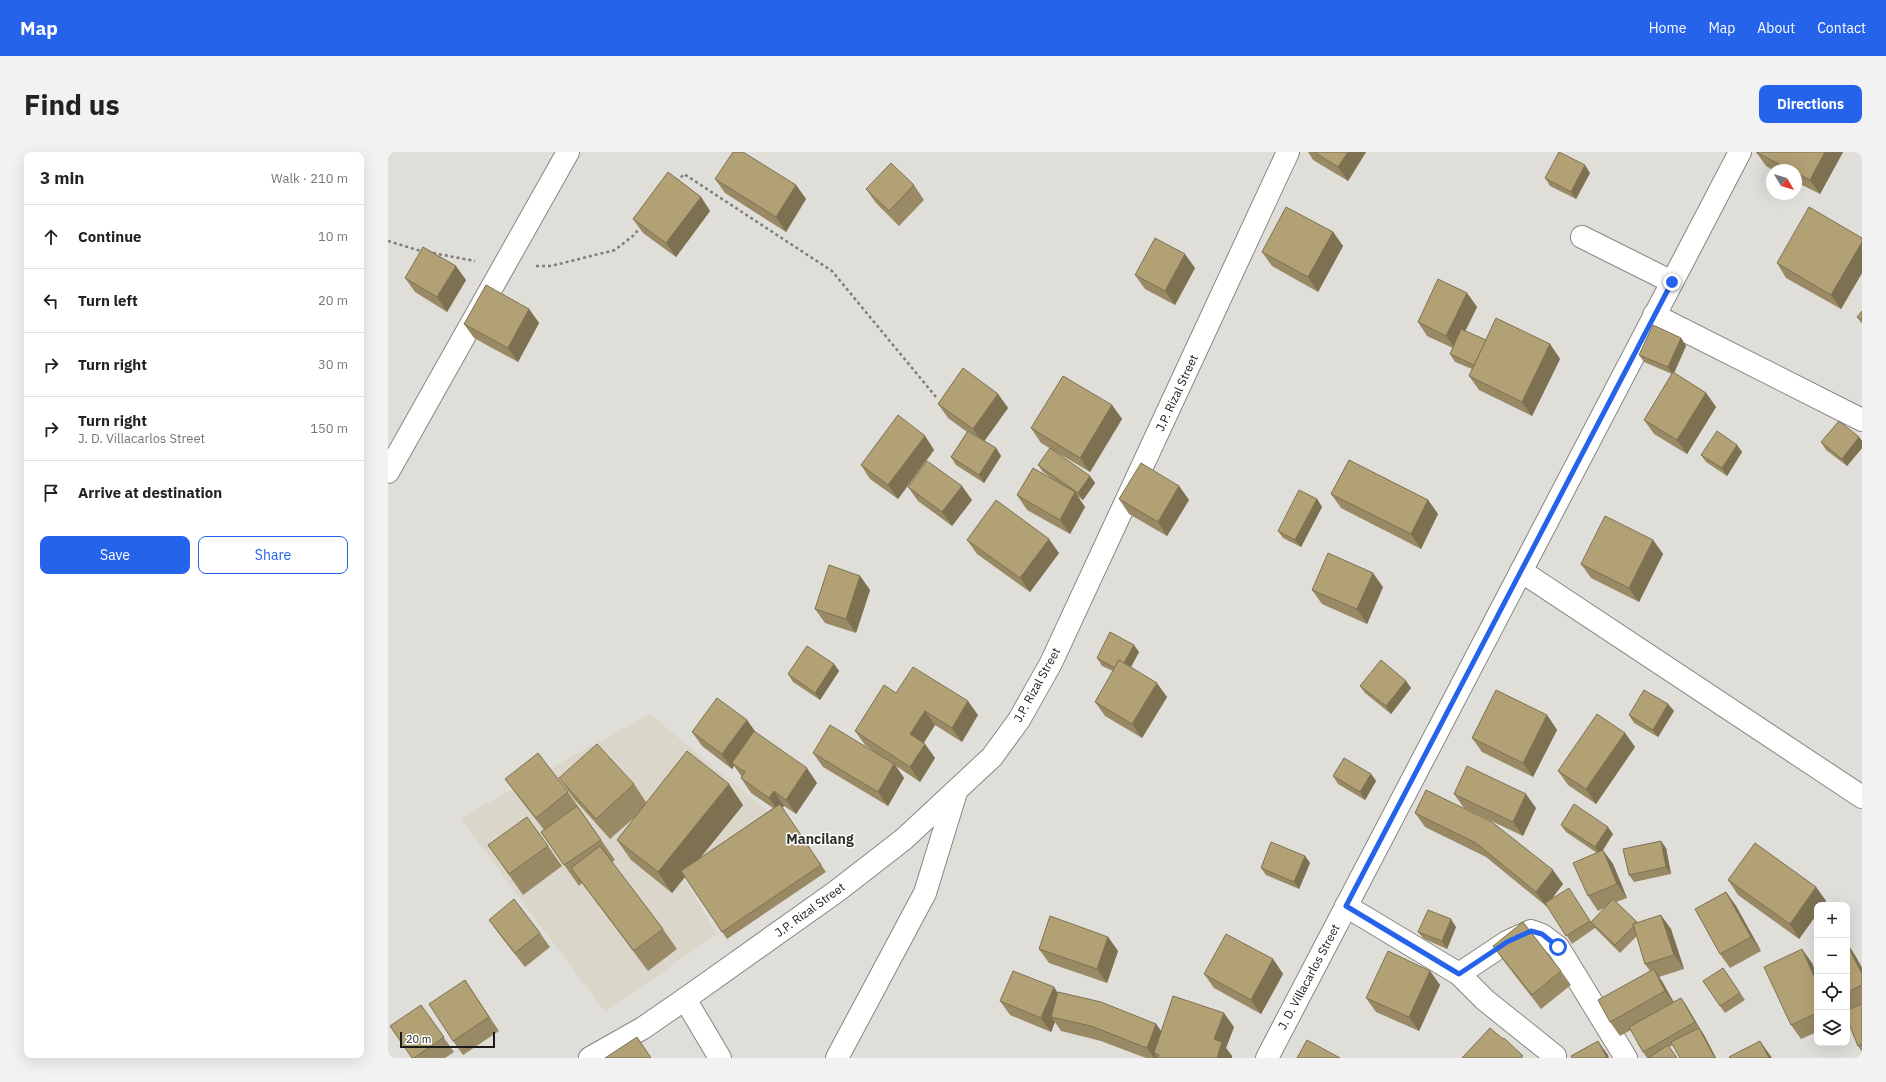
<!DOCTYPE html>
<html lang="en">
<head>
<meta charset="utf-8">
<style>
  :root { --surface:#fff; --page:#f2f2f2; --text:#222; --muted:#767676; --line:#e0e0e0; --accent:#2563eb }
  body { margin:0; font-family:"IBM Plex Sans",sans-serif; background:var(--page); color:var(--text) }
  .controls { position:absolute; right:12px; bottom:12px; display:grid; overflow:hidden; border-radius:8px; box-shadow:0 4px 16px #0002 }
  .controls button { width:36px; height:36px; display:grid; place-items:center; padding:0; border:0; border-bottom:1px solid var(--line); background:var(--surface); color:var(--text); font:20px sans-serif }
  .compass { position:absolute; left:1378px; top:12px; width:36px; height:36px; border-radius:50%; background:var(--surface); box-shadow:0 4px 16px #0002; rotate:128deg }
  .scale { position:absolute; left:12px; bottom:10px; width:95px; box-sizing:border-box; padding-left:4px; border:2px solid #1b1a18; border-top:0; font-size:11px; line-height:14px; white-space:nowrap; color:#1b1a18; -webkit-text-stroke:3px #fff; paint-order:stroke }
  .stop { position:absolute; width:12px; height:12px; margin:-9px; border:3px solid #2563eb; border-radius:50%; background:#fff }
  .stop.end { background:#2563eb; border-color:#fff; box-shadow:0 1px 4px #0008 }
  .list { margin:0; padding:0; list-style:none }
  h2 { display:flex; justify-content:space-between; align-items:center; height:52px; margin:0; padding:0 16px; font-size:17px }
  h2 small { font-size:13px; font-weight:400; color:var(--muted) }
  .list li { display:grid; grid-template-columns:26px 1fr auto; gap:12px; align-items:center; box-sizing:border-box; height:64px; padding:0 16px; border-top:1px solid var(--line) }
  .list b { display:block; font-size:15px; white-space:nowrap }
  .list p { margin:0; font-size:13px; white-space:nowrap; color:var(--muted) }
  .list em { font-size:13px; font-style:normal; color:var(--muted) }
  .actions { display:flex; gap:8px; padding:12px 16px }
  .actions a { flex:1; padding:9px 0; border:1px solid var(--accent); border-radius:8px; text-align:center; font-size:14px; color:var(--accent) }
  .actions .main { background:var(--accent); color:#fff }
  .icon { flex:none; width:22px; height:22px; fill:none; stroke:currentColor; stroke-width:2; stroke-linecap:round; stroke-linejoin:round }
  .map { position:relative; flex:none; width:1474px; height:906px; overflow:hidden; border-radius:8px }
  header { display:flex; align-items:center; gap:24px; box-sizing:border-box; height:56px; padding:0 20px; background:var(--accent); color:#fff }
  header strong { font-size:19px }
  nav { display:flex; gap:22px; margin-inline-start:auto; font-size:14px }
  .intro { display:flex; align-items:center; justify-content:space-between; box-sizing:border-box; height:96px; padding:0 24px }
  h1 { margin:0; font-size:28px }
  .button { padding:10px 18px; border-radius:8px; background:var(--accent); color:#fff; font-size:14px; font-weight:700 }
  main { display:flex; gap:24px; padding:0 24px }
  aside { flex:1; background:var(--surface); border-radius:8px; box-shadow:0 4px 16px #0002 }
  .map>svg:first-child { display:block }
</style>
</head>
<body>
<header>
<strong>Map</strong>
<nav><a>Home</a><a>Map</a><a>About</a><a>Contact</a></nav>
</header>
<div class="intro"><h1>Find us</h1><a class="button">Directions</a></div>
<main>
<aside>
<h2>3 min<small>Walk · 210 m</small></h2>
<ul class="list">
<li><svg class="icon" aria-label="ahead" viewBox="0 0 24 24"><path d="M12 20V5M6 11l6-6 6 6"/></svg><div><b>Continue</b></div><em>10 m</em></li>
<li><svg class="icon" aria-label="left" viewBox="0 0 24 24"><path d="M17 20v-9H6M10 6l-5 5 5 5"/></svg><div><b>Turn left</b></div><em>20 m</em></li>
<li><svg class="icon" aria-label="right" viewBox="0 0 24 24"><path d="M7 20v-9h11M14 6l5 5-5 5"/></svg><div><b>Turn right</b></div><em>30 m</em></li>
<li><svg class="icon" aria-label="right" viewBox="0 0 24 24"><path d="M7 20v-9h11M14 6l5 5-5 5"/></svg><div><b>Turn right</b><p>J. D. Villacarlos Street</p></div><em>150 m</em></li>
<li><svg class="icon" aria-label="arrive" viewBox="0 0 24 24"><path d="M6 21V4h12l-3 4 3 4H6"/></svg><div><b>Arrive at destination</b></div></li>
</ul>
<div class="actions"><a class="main">Save</a><a>Share</a></div>
</aside>
<div class="map">
<svg width="1474" height="906" viewBox="0 0 1474 906">
  <rect width="100%" height="100%" fill="#e0ded9"/>
  <path fill="#dad6c9" d="M262 562 384 663 296 726 329 782 217 860 72 666Z"/>
  <g fill="none" stroke-linecap="round" stroke-linejoin="round">
    <defs>
      <g id="minor">
        <path d="M1194 85 1284 130"/>
        <path d="M1266 163 1474 268"/>
        <path d="M0 320 180 0"/>
        <path d="M1133 419 1474 645"/>
        <path d="M958 754 1071 822 1097 848 1167 904"/>
        <path d="M1071 822 1119 790 1143 779 1154 783 1170 795 1238 906"/>
        <path d="M297 847 332 906"/>
        <path d="M449 906 537 741 568 640"/>
      </g>
      <path id="tertiary" d="M879 906 1352 0"/>
      <path id="secondary" d="M202 906 255 876 297 847 449 739 516 687 604 605 631 568 663 511 900 0"/>
    </defs>
    <use href="#minor" stroke="#888682" stroke-width="24"/>
    <use href="#tertiary" stroke="#888682" stroke-width="24"/>
    <use href="#secondary" stroke="#888682" stroke-width="24"/>
    <g stroke="#7e7d79" stroke-width="2.5" stroke-dasharray="3 3" stroke-linecap="butt">
      <path d="M289 30 296 22 444 119 548 245"/>
      <path d="M0 89 36 100"/>
      <path d="M45 101 87 109"/>
      <path d="M148 114H163L227 98 246 83 253 74"/>
    </g>
    <use href="#minor" stroke="#fff" stroke-width="22"/>
    <use href="#tertiary" stroke="#fff" stroke-width="22"/>
    <use href="#secondary" stroke="#fff" stroke-width="22"/>
  </g>
  <g fill="#998a65">
    <path d="M920 0H978L960 29 925 8Z"/>
    <path d="M1368 0H1455L1432 42 1408 30V18H1385L1378 14Z"/>
    <path d="M1202 21 1188 47 1162 34 1157 26Z"/>
    <path d="M327 27 408 33 418 47 398 80 337 41Z"/>
    <path d="M526 33 536 48 511 74 488 51 478 37Z"/>
    <path d="M313 45 322 59 288 105 255 81 245 67Z"/>
    <path d="M945 80 955 94 930 140 884 114 874 100Z"/>
    <path d="M1474 86V121L1453 157 1398 126 1389 111Z"/>
    <path d="M807 116 787 153 757 137 747 123Z"/>
    <path d="M17 126 78 128 59 160 27 140Z"/>
    <path d="M1079 141 1089 155 1077 179 1098 188 1162 192 1172 207 1144 264 1091 238 1081 224 1084 217 1067 210 1062 202 1065 196 1039 184 1030 170Z"/>
    <path d="M141 157 151 171 130 210 86 186 76 172Z"/>
    <path d="M1474 159V172L1469 165Z"/>
    <path d="M1293 186 1298 194 1286 221 1318 241 1328 255 1299 302 1266 282 1256 268 1284 222 1256 210 1251 203Z"/>
    <path d="M610 242 620 256 596 289 608 296 613 304 596 331 568 313 563 305 579 280 560 266 550 252Z"/>
    <path d="M724 253 734 267 702 320 653 291 643 276Z"/>
    <path d="M537 284 546 298 510 347 482 327 473 313Z"/>
    <path d="M1471 285 1474 289V296L1459 314 1438 298 1433 290Z"/>
    <path d="M1349 293 1354 300 1339 324 1318 310 1313 303Z"/>
    <path d="M650 313 702 324 707 331 695 348 689 344 697 355 682 382 639 358 629 343 672 332 655 320Z"/>
    <path d="M791 334 801 348 779 384 741 362 731 347Z"/>
    <path d="M520 335 584 348 564 374 530 349Z"/>
    <path d="M943 342 1040 348 1050 362 1033 397 953 356Z"/>
    <path d="M929 347 934 355 913 395 895 386 890 379Z"/>
    <path d="M579 388 671 401 642 440 589 402Z"/>
    <path d="M1265 388 1275 402 1251 450 1203 426 1193 412Z"/>
    <path d="M472 424 482 438 468 481 437 471 427 457Z"/>
    <path d="M995 435 979 472 934 452 924 438Z"/>
    <path d="M751 500 743 515 779 545 754 586 717 564 707 550 725 519 714 514 709 506Z"/>
    <path d="M446 512 451 519 432 548 405 530 400 522Z"/>
    <path d="M1018 529 1023 536 1003 562 977 541 972 534Z"/>
    <path d="M508 541 590 563 574 590 547 573 536 591 547 606 532 630 508 614 516 626 500 654 435 615 425 601 484 598 477 593 467 579Z"/>
    <path d="M1280 552 1286 559 1270 585 1246 571 1241 563Z"/>
    <path d="M1159 563 1169 578 1145 625 1094 600 1084 586Z"/>
    <path d="M359 568 368 581 429 631 408 662 396 654 394 656 438 720 339 787 297 725 284 741 243 708 229 688 247 665 222 687 186 647 171 626 246 632 258 650 355 653 312 706 385 656 363 641 353 626 354 625 346 614 344 617 314 594 304 580Z"/>
    <path d="M1237 581 1247 595 1208 652 1180 633 1170 619Z"/>
    <path d="M983 622 988 629 977 648 950 632 945 624Z"/>
    <path d="M117 627 180 640 227 708 224 710 275 777 289 797 260 819 194 731 191 734 153 680 156 678 132 647Z"/>
    <path d="M1066 642 1148 656 1135 684 1076 656Z"/>
    <path d="M1027 661 1175 732 1163 748 1186 744 1203 770 1218 755 1210 759 1200 744 1209 701 1178 680 1173 673 1225 682 1214 698 1225 712 1239 746 1228 750 1249 770 1283 777 1296 817 1271 825 1275 831 1286 850 1293 846 1298 853 1316 883 1328 906H1292L1285 893 1281 895 1289 906H1259L1255 900 1243 878 1232 884 1222 870 1262 819 1257 812 1249 784 1232 801 1207 776 1184 792 1159 753 1158 754 1098 705 1037 675Z"/>
    <path d="M100 693 160 694 174 714 135 743Z"/>
    <path d="M1278 696 1283 722 1246 730 1241 723Z"/>
    <path d="M917 704 922 711 911 737 878 723 873 716Z"/>
    <path d="M1340 728 1428 735 1438 749 1435 753H1429V762L1411 787 1350 743Z"/>
    <path d="M1338 740 1348 754 1373 799 1342 816 1332 802Z"/>
    <path d="M101 768 152 781 162 795 137 815 111 782Z"/>
    <path d="M1068 775 1059 797 1036 787 1030 780Z"/>
    <path d="M720 785 730 799 719 831 661 811 651 797Z"/>
    <path d="M1459 791 1468 805 1474 816V900L1470 894 1459 867Z"/>
    <path d="M1105 794 1173 819 1183 833 1153 857 1115 808Z"/>
    <path d="M885 807 895 822 873 862 826 836 816 822Z"/>
    <path d="M1424 811 1429 823V880L1413 887 1403 873Z"/>
    <path d="M1335 816 1357 848 1337 861 1332 854Z"/>
    <path d="M1042 819 1052 833 1031 879 988 860 978 846Z"/>
    <path d="M77 828 111 879 75 903 65 889Z"/>
    <path d="M670 841 768 872 773 879 846 875 838 896 844 904V906H758L713 889 673 879 667 870 663 880 622 863 612 849Z"/>
    <path d="M33 853 66 900 57 906H24Z"/>
  </g>
  <g fill="#7d7152">
    <path d="M960 0H978L960 29 950 15Z"/>
    <path d="M1437 0H1455L1432 42 1422 28Z"/>
    <path d="M1197 13 1202 21 1188 47 1183 40Z"/>
    <path d="M408 33 418 47 398 80 388 65Z"/>
    <path d="M313 45 322 59 288 105 278 91Z"/>
    <path d="M945 80 955 94 930 140 920 125Z"/>
    <path d="M1474 90V121L1453 157 1443 143Z"/>
    <path d="M797 102 807 116 787 153 777 139Z"/>
    <path d="M68 114 78 128 59 160 49 145Z"/>
    <path d="M1079 141 1089 155 1068 198 1058 184Z"/>
    <path d="M141 157 151 171 130 210 120 196Z"/>
    <path d="M1293 186 1298 194 1285 223 1280 215Z"/>
    <path d="M1162 192 1172 207 1144 264 1134 250Z"/>
    <path d="M1318 241 1328 255 1299 302 1289 288Z"/>
    <path d="M610 242 620 256 595 291 585 277Z"/>
    <path d="M724 253 734 267 702 320 692 306Z"/>
    <path d="M537 284 546 298 510 347 500 333Z"/>
    <path d="M1471 285 1474 289V296L1459 314 1454 307Z"/>
    <path d="M1349 293 1354 300 1339 324 1334 316Z"/>
    <path d="M608 296 613 304 596 331 591 323Z"/>
    <path d="M702 324 707 331 695 348 690 341Z"/>
    <path d="M574 334 584 348 564 374 554 360Z"/>
    <path d="M791 334 801 348 779 384 770 370Z"/>
    <path d="M687 340 697 355 682 382 672 368Z"/>
    <path d="M929 347 934 355 913 395 907 388Z"/>
    <path d="M1040 348 1050 362 1033 397 1023 382Z"/>
    <path d="M661 387 671 401 642 440 632 426Z"/>
    <path d="M1265 388 1275 402 1251 450 1241 436Z"/>
    <path d="M985 421 995 435 979 472 969 457Z"/>
    <path d="M472 424 482 438 468 481 458 467Z"/>
    <path d="M746 493 751 500 737 526 732 518Z"/>
    <path d="M446 512 451 519 432 548 427 541Z"/>
    <path d="M1018 529 1023 536 1003 562 998 554Z"/>
    <path d="M769 531 779 545 754 586 744 572Z"/>
    <path d="M580 549 590 563 574 590 564 576Z"/>
    <path d="M1280 552 1286 559 1270 585 1265 578Z"/>
    <path d="M537 559 547 573 532 596 522 582Z"/>
    <path d="M1159 563 1169 578 1145 625 1135 611Z"/>
    <path d="M359 568 369 582 344 611 346 614 344 617 334 602Z"/>
    <path d="M1237 581 1247 595 1208 652 1198 637Z"/>
    <path d="M537 592 547 606 532 630 522 615Z"/>
    <path d="M506 612 516 626 500 654 490 640Z"/>
    <path d="M419 616 429 631 408 662 398 648Z"/>
    <path d="M983 622 988 629 977 648 972 640Z"/>
    <path d="M341 632 355 653 284 741 270 720Z"/>
    <path d="M386 639 396 654 394 656 438 720 394 656 391 660 381 646Z"/>
    <path d="M1138 642 1148 656 1135 684 1125 670Z"/>
    <path d="M1220 675 1225 682 1212 703 1207 695Z"/>
    <path d="M1273 689 1278 696 1283 722 1278 715Z"/>
    <path d="M1215 698 1225 712 1239 746 1229 732Z"/>
    <path d="M917 704 922 711 911 737 906 730Z"/>
    <path d="M1165 718 1175 732 1158 754 1148 740Z"/>
    <path d="M1428 735 1438 749 1435 753H1429V762L1411 787 1402 772Z"/>
    <path d="M1338 740 1348 754 1373 799 1363 785Z"/>
    <path d="M1273 763 1283 777 1296 817 1286 803Z"/>
    <path d="M1063 767 1068 775 1059 797 1054 789Z"/>
    <path d="M720 785 730 799 719 831 709 817Z"/>
    <path d="M1459 791 1468 805 1474 816V822Z"/>
    <path d="M1414 797 1424 811 1429 823V831Z"/>
    <path d="M885 807 895 822 873 862 863 848Z"/>
    <path d="M1266 817 1275 831 1287 854 1277 839Z"/>
    <path d="M1042 819 1052 833 1031 879 1021 865Z"/>
    <path d="M666 835 675 849 663 865 667 870 663 880 653 866Z"/>
    <path d="M1293 846 1298 853 1312 877 1307 870Z"/>
    <path d="M836 861 846 875 838 896 844 904V906H829L826 887Z"/>
    <path d="M768 872 778 886 766 901 769 906H766L759 896Z"/>
    <path d="M1311 876 1316 883 1328 906H1327Z"/>
    <path d="M1210 889 1220 903 1221 906H1219Z"/>
    <path d="M1372 889 1382 903 1384 906H1381Z"/>
  </g>
  <g fill="#b2a175" stroke="#7d7152">
    <path d="M345 0H355L408 33 388 65 327 27Z"/>
    <path d="M926 0H960L950 15Z"/>
    <path d="M1171 0 1197 13 1183 40 1157 26Z"/>
    <path d="M1368 0H1437L1422 28 1408 21V18H1402Z"/>
    <path d="M503 11 526 33 501 59 478 37Z"/>
    <path d="M280 20 313 45 278 91 245 67Z"/>
    <path d="M898 55 945 80 920 125 874 100Z"/>
    <path d="M1421 55 1474 86V90L1443 143 1389 111Z"/>
    <path d="M767 86 797 102 777 139 747 123Z"/>
    <path d="M35 95 68 114 49 145 17 126Z"/>
    <path d="M1050 127 1079 141 1058 184 1030 170Z"/>
    <path d="M98 133 141 157 120 196 76 172Z"/>
    <path d="M1474 159V168L1469 165Z"/>
    <path d="M1108 166 1162 192 1134 250 1081 224Z"/>
    <path d="M1265 173 1293 186 1280 215 1251 203Z"/>
    <path d="M1073 177 1098 188 1086 213 1062 202Z"/>
    <path d="M575 216 610 242 585 277 550 252Z"/>
    <path d="M1285 220 1318 241 1289 288 1256 268Z"/>
    <path d="M675 224 724 253 692 306 643 276Z"/>
    <path d="M510 263 537 284 500 333 473 313Z"/>
    <path d="M1451 269 1471 285 1454 307 1433 290Z"/>
    <path d="M580 279 608 296 591 323 563 305Z"/>
    <path d="M1329 279 1349 293 1334 316 1313 303Z"/>
    <path d="M662 296 702 324 690 341 650 313Z"/>
    <path d="M961 308 1040 348 1023 382 943 342Z"/>
    <path d="M539 309 574 334 554 360 520 335Z"/>
    <path d="M753 311 791 334 770 370 731 347Z"/>
    <path d="M645 316 687 340 672 368 629 343Z"/>
    <path d="M911 338 929 347 907 388 890 379Z"/>
    <path d="M608 348 661 387 632 426 579 388Z"/>
    <path d="M1217 364 1265 388 1241 436 1193 412Z"/>
    <path d="M940 401 985 421 969 457 924 438Z"/>
    <path d="M441 413 472 424 458 467 427 457Z"/>
    <path d="M722 480 746 493 736 511 731 508 727 516 709 506Z"/>
    <path d="M419 494 446 512 427 541 400 522Z"/>
    <path d="M731 508 769 531 744 572 707 550Z"/>
    <path d="M993 508 1018 529 998 554 972 534Z"/>
    <path d="M525 515 580 549 564 576 537 559 522 582 537 592 522 615 467 579 496 533 508 541Z"/>
    <path d="M1108 538 1159 563 1135 611 1084 586Z"/>
    <path d="M1256 538 1280 552 1265 578 1241 563Z"/>
    <path d="M329 546 359 568 334 602 304 580Z"/>
    <path d="M1209 562 1237 581 1198 637 1170 619Z"/>
    <path d="M442 573 506 612 490 640 425 601Z"/>
    <path d="M366 579 419 616 398 648 386 639 381 646 353 626 357 620 344 611Z"/>
    <path d="M209 592 246 632 208 667 171 626Z"/>
    <path d="M299 599 341 632 270 720 229 688Z"/>
    <path d="M150 601 180 640 148 666 117 627Z"/>
    <path d="M956 606 983 622 972 640 945 624Z"/>
    <path d="M1079 614 1138 642 1125 670 1066 642Z"/>
    <path d="M1038 638 1104 670 1165 718 1148 740 1088 691 1027 661Z"/>
    <path d="M392 652 433 713 334 780 293 719Z"/>
    <path d="M1186 652 1220 675 1207 695 1173 673Z"/>
    <path d="M189 654 213 688 176 713 153 680Z"/>
    <path d="M139 665 160 694 121 722 100 693Z"/>
    <path d="M1273 689 1278 715 1241 723 1235 697Z"/>
    <path d="M883 690 917 704 906 730 873 716Z"/>
    <path d="M1367 691 1428 735 1402 772 1340 728Z"/>
    <path d="M212 694 275 777 246 799 183 716Z"/>
    <path d="M1215 698 1229 732 1200 744 1185 711Z"/>
    <path d="M1181 736 1202 769 1178 784 1157 751Z"/>
    <path d="M1338 740 1363 785 1332 802 1307 757Z"/>
    <path d="M126 747 152 781 127 801 101 768Z"/>
    <path d="M1225 747 1249 770 1245 772 1246 774 1227 793 1203 770Z"/>
    <path d="M1040 758 1063 767 1054 789 1030 780Z"/>
    <path d="M1273 763 1286 803 1257 812 1245 772Z"/>
    <path d="M662 764 720 785 709 817 651 797Z"/>
    <path d="M1135 770 1173 819 1144 843 1105 794Z"/>
    <path d="M838 782 885 807 863 848 816 822Z"/>
    <path d="M1459 792 1474 822V833L1459 840Z"/>
    <path d="M1414 797 1429 831V861L1403 873 1376 815Z"/>
    <path d="M1000 799 1042 819 1021 865 978 846Z"/>
    <path d="M1429 806V812L1427 807Z"/>
    <path d="M1335 816 1352 841 1332 854 1315 829Z"/>
    <path d="M1266 817 1277 839 1222 870 1210 848Z"/>
    <path d="M625 819 666 835 653 866 612 849Z"/>
    <path d="M77 828 101 865 65 889 41 852Z"/>
    <path d="M670 840 713 850 768 872 759 896 703 874 663 865Z"/>
    <path d="M785 844 836 861 826 887 834 890 829 906H770L771 903 766 901Z"/>
    <path d="M1293 846 1307 870 1255 900 1241 875Z"/>
    <path d="M1474 852V892L1470 894 1459 867V858Z"/>
    <path d="M33 853 56 885 26 906H24L2 874Z"/>
    <path d="M1102 876 1115 887 1116 886 1135 904 1133 906H1074Z"/>
    <path d="M1311 876 1327 906H1292L1283 890Z"/>
    <path d="M249 885 263 906H217Z"/>
    <path d="M919 888 952 906H909Z"/>
    <path d="M1210 889 1219 906H1184L1183 904Z"/>
    <path d="M1372 889 1381 906H1342L1341 905Z"/>
    <path d="M1280 893 1289 906H1260Z"/>
  </g>
  <g fill="none" stroke-linecap="round" stroke-linejoin="round">
    <path stroke="#2563eb" stroke-width="5" d="M1170 795 1154 782 1143 779 1119 790 1071 822 958 754 1284 130"/>
  </g>
  <g text-anchor="middle" stroke-width="3" stroke-linejoin="round" paint-order="stroke">
    <g font-size="12" fill="#1b1a18" stroke="#fff">
      <text transform="translate(789 241) rotate(-65)" y="4">J.P. Rizal Street</text>
      <text transform="translate(649 533) rotate(-61)" y="4">J.P. Rizal Street</text>
      <text transform="translate(422 758) rotate(-36)" y="4">J.P. Rizal Street</text>
      <text transform="translate(921 825) rotate(-62)" y="4">J. D. Villacarlos Street</text>
    </g>
    <g font-size="14" font-weight="bold" fill="#312f2b" stroke="#fff">
      <text x="432" y="692">Mancilang</text>
    </g>
  </g>
</svg>
<div class="controls">
<button>+</button>
<button>−</button>
<button><svg class="icon" aria-label="locate" viewBox="0 0 24 24"><circle cx="12" cy="12" r="6"/><path d="M12 2v4M12 18v4M2 12h4M18 12h4"/></svg></button>
<button><svg class="icon" aria-label="layers" viewBox="0 0 24 24"><path d="M12 4l9 5-9 5-9-5zM3 14l9 5 9-5"/></svg></button>
</div>
<svg class="compass" viewBox="-18 -18 36 36"><path d="M0-13l5 13h-10z" fill="#e53935"/><path d="M0 13l5-13h-10z" fill="#767676"/></svg>
<div class="scale">20 m</div>
<div class="stop" style="left:1170px;top:795px"></div>
<div class="stop end" style="left:1284px;top:130px"></div>
</div>
</main>
</body>
</html>
